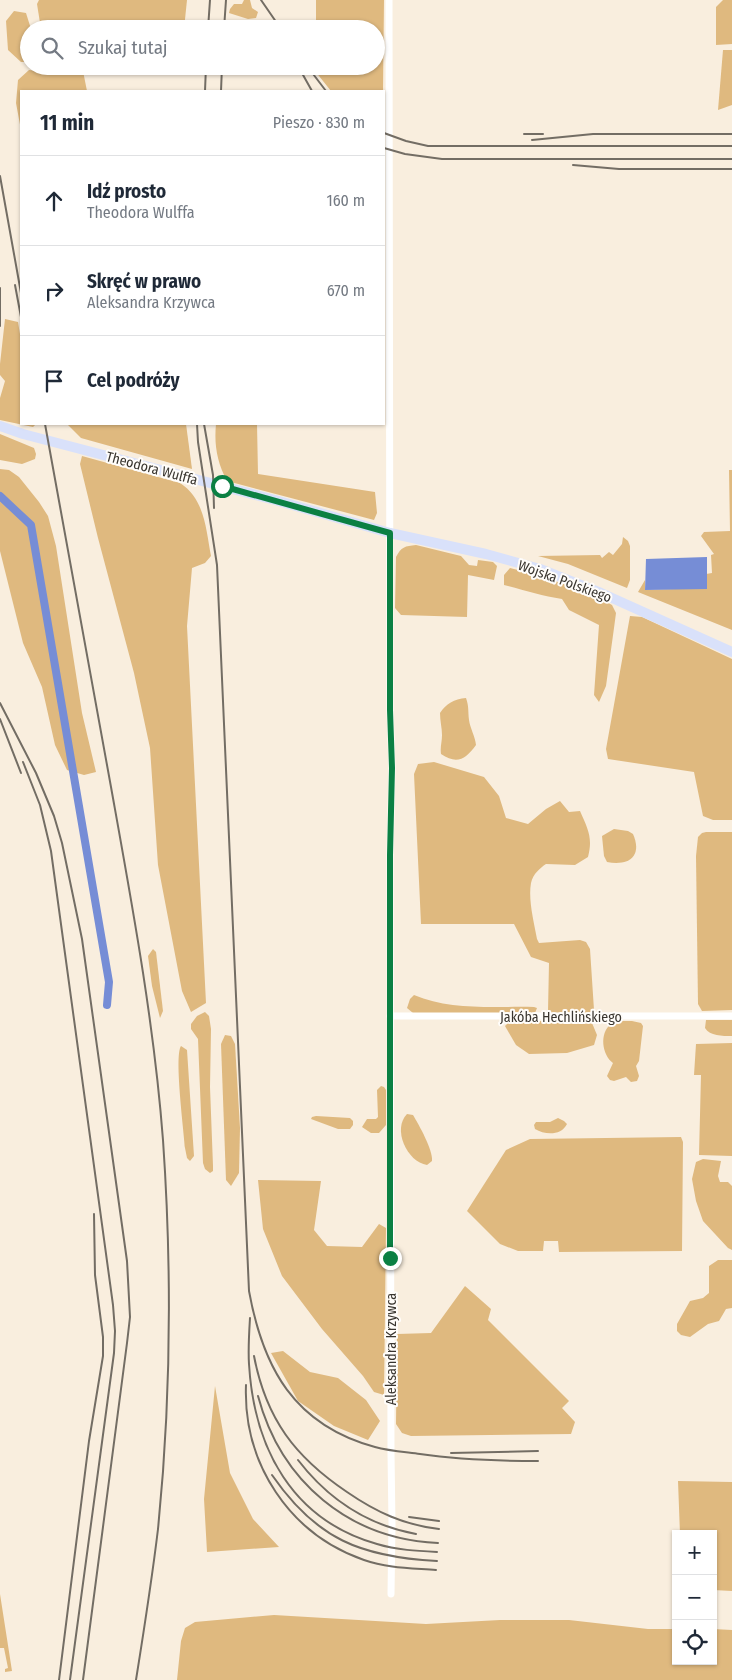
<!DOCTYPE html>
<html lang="pl">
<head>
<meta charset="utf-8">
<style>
  :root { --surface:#fff; --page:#f6f6f7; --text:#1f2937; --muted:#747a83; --line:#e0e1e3 }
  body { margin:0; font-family:"Fira Sans Condensed",sans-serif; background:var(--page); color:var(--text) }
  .controls { position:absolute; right:15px; bottom:15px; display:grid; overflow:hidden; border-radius:0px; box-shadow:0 1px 4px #0004 }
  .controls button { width:45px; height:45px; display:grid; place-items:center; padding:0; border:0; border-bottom:1px solid var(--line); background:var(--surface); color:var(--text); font:25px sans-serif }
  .stop { position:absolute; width:15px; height:15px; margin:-11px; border:4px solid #0b8043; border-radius:50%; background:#fff }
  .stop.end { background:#0b8043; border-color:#fff; box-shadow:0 1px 5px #0008 }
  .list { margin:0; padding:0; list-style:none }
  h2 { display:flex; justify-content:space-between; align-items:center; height:65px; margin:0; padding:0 20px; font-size:21px }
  h2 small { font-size:16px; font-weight:400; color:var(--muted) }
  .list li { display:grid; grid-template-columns:32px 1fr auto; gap:15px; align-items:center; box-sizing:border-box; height:90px; padding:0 20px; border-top:1px solid var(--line) }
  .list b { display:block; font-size:19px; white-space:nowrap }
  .list p { margin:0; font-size:16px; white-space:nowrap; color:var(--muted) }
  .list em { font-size:16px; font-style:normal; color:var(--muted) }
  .icon { flex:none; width:28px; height:28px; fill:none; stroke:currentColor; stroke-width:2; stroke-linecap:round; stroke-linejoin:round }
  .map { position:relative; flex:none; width:732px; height:1680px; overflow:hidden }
  .search { position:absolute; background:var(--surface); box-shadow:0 1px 4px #0004; left:20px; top:20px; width:365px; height:55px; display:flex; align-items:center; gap:12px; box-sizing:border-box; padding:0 18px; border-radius:28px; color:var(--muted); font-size:19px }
  .panel { position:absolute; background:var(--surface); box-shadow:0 1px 4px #0004; left:20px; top:90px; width:365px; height:335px; border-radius:0px }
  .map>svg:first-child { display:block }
</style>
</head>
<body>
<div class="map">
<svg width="732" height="1680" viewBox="0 0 732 1680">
  <rect width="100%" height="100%" fill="#f9eede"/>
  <g fill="#dfb97f">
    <path d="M39 0H187L184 29H41L37 4Z"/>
    <path d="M244 0H250L252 8 258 12 256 18 248 19 229 13 230 9 234 4H242Z"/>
    <path d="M316 0H384L383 91H331L311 66H376V29H285L280 22H316Z"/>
    <path d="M723 0H732V44L716 45V7Z"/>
    <path d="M14 11 26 13 31 29H29V62H21L8 50 6 21Z"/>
    <path d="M723 50H732V105L718 110Z"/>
    <path d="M29 70 61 73 83 71 87 91H21V130L16 103 18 80Z"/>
    <path d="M5 319 18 322 21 340V424H36L33 427 0 420V398L5 381 0 375V364Z"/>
    <path d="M67 424H186L192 469 81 438Z"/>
    <path d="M216 424H257L258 474 375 492 377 513 374 520 227 481C217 462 214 445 216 424Z"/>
    <path d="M0 434 34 448 36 454 35 459 22 464 0 460Z"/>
    <path d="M82 456 180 483C205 499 206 530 211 556L205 563 192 568 187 626 206 1003 191 1012 182 991 158 865 150 748 134 673 98 538 80 464Z"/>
    <path d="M0 469 9 470 19 477 39 502 48 516 56 546 82 713 96 772 84 775 67 770 55 745 42 687 23 643 0 551Z"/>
    <path d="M729 470H732V630L638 592 645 580V590L706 588V574L712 573 711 555 714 554 701 536 704 532 730 531Z"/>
    <path d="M623 537 628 541 630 546V580L627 588 568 564 538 556 600 555 602 558 609 552 613 555 622 544Z"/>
    <path d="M416 545 461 556 469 565 477 566 478 560 493 562 497 566 494 580 468 575 467 617 401 615 395 608 396 557C401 547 405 546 416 545Z"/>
    <path d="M510 568 541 576 592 594 612 605 616 613 614 628 606 686 599 702 594 695 599 625 569 610 562 599C542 596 524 590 504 585V575Z"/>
    <path d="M630 616 642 617 732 659V820H713L703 816 694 772 608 759 606 749Z"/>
    <path d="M466 698C469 706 468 712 469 720 470 728 475 736 476 745 466 759 457 765 441 754 440 747 442 742 442 735 442 728 440 721 440 713 446 704 454 699 466 698Z"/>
    <path d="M434 762 484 777 499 796 506 818 528 824 546 809 560 801 569 812 580 811C588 829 593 838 588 857L575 865 546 864C540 868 533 874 531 883 528 900 534 922 537 939L539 943 580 940 586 942 590 949 594 1010 590 1014 553 1015 548 1011 549 963 531 957 514 924H421L414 774 418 764Z"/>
    <path d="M614 829 628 831 633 834C643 857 628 866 607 862L604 856 602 836Z"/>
    <path d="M706 832H732V1010L702 1011 698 1004 696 856 698 837 702 833Z"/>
    <path d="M153 949 156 952 163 1011 160 1018 152 986 148 956Z"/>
    <path d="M414 995C451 1011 495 1006 534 1007L537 1008 535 1013H413L407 1008 410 999Z"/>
    <path d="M205 1012 209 1016 211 1029 210 1087 213 1166V1171L210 1173 205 1169 203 1163 198 1039 191 1029V1024L197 1016Z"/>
    <path d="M575 1020 592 1023 597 1035 594 1045 567 1053 529 1054 516 1045 505 1026 509 1022Z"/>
    <path d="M706 1020H732V1036C722 1036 710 1036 705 1028Z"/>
    <path d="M632 1021 641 1023 643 1026 639 1061 636 1066 639 1076 637 1081 631 1082 626 1077 614 1081 610 1080 607 1076 613 1063C602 1055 599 1033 611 1024 617 1020 625 1021 632 1021Z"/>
    <path d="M225 1035 231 1036 235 1044 240 1128 239 1173 231 1186 226 1180 221 1044Z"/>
    <path d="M732 1043V1156L699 1155 701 1075H694L696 1044Z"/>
    <path d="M181 1046 187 1050 194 1156 190 1161 187 1158 185 1148C184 1131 174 1056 181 1046Z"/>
    <path d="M381 1086 384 1087 386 1090V1125L379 1133H371L362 1127 367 1119H376L378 1117 377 1090Z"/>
    <path d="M407 1114 413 1115C419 1125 433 1150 432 1161L427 1165C407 1162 392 1129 407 1114Z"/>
    <path d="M316 1116 350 1118 353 1121V1125L350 1129H338L311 1119 312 1117Z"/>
    <path d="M558 1118 564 1121 567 1124C561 1136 545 1135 535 1129L534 1125 536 1122H550Z"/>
    <path d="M681 1137 683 1142 682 1251 559 1252 558 1241H544L543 1251H518L500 1244 467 1211 506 1150 530 1139Z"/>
    <path d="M703 1159 721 1161 718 1176 720 1182H728L732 1186V1250L728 1248 703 1221 696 1201 692 1179 696 1162Z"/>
    <path d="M258 1180 321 1181 314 1230 327 1246 362 1247 379 1224 386 1228 384 1395 374 1392 363 1376 322 1329 282 1276 263 1229Z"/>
    <path d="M718 1260H732V1308L726 1309 719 1321 708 1324 690 1337 681 1335 677 1331V1324L690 1301 703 1298 709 1293V1266Z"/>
    <path d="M465 1286 491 1309 488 1320 569 1401 562 1408 575 1422 571 1434 411 1436 402 1433 396 1424 397 1334 431 1333Z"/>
    <path d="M283 1351 310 1372 338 1378 366 1400 380 1421 368 1440 334 1426 298 1401 271 1353Z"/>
    <path d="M215 1386 230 1473 253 1519 279 1547 207 1552 204 1499Z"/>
    <path d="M678 1481 732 1482V1591L713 1590V1534H680Z"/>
    <path d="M0 1594 12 1671 5 1672V1669L8 1668 4 1648H0Z"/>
    <path d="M274 1615 426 1624 500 1620H569L648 1629H676V1661H713V1629L732 1630V1680H177L181 1641 185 1628 195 1622Z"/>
  </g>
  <path fill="#768dd6" d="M707 557V589L645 590 646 559Z"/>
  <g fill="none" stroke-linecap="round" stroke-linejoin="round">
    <path stroke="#768dd6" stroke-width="8" d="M0 496 31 525 109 982 107 1005"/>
    <g stroke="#fff" stroke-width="7">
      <path d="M389 0 390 710 392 768 390 855 391 1453 392 1524 391 1594"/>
      <path d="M390 1016H732"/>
    </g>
    <path stroke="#d9e1fa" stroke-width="10" d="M0 426 23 434 275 500 390 533 486 554 540 569 601 593 732 652"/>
    <g stroke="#736d64" stroke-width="2">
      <path d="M261 0 281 29"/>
      <path d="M208 29 210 0"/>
      <path d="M224 29 226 0"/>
      <path d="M298 66 312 91"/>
      <path d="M307 66 326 91"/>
      <path d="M205 91 206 66"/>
      <path d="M221 91 222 66"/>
      <path d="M384 133 406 141 428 146H732"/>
      <path d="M524 134H543"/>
      <path d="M532 140 593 134H732"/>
      <path d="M384 148 405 154 442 159H732"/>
      <path d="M573 165 619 169H732"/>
      <path d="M0 176 21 293"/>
      <path d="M15 285 21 317"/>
      <path d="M0 288V326"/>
      <path d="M45 424C67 545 89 666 111 787 132 904 154 1022 163 1140 172 1270 171 1400 158 1529 152 1579 144 1630 136 1680"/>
      <path d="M197 424 198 442 217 565 249 1291C263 1368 294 1425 375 1447 389 1451 405 1452 420 1454 461 1460 496 1461 538 1461"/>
      <path d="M204 424 213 475 214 508"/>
      <path d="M0 703 36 773 54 816 62 843 82 939 127 1261 130 1317 127 1343 83 1680"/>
      <path d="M0 719 21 773"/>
      <path d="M23 762 40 805 51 851 113 1305 115 1331 114 1353 70 1680"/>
      <path d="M250 1318C249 1334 248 1349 249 1364 254 1448 292 1520 377 1544 397 1550 417 1551 437 1552"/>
      <path d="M254 1356C266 1419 295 1457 347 1492 376 1512 404 1525 439 1529"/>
      <path d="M246 1385C243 1463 289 1534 364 1560 387 1568 412 1568 436 1570"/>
      <path d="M258 1396C281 1482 349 1539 438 1543"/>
      <path d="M451 1453 538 1451"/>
      <path d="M298 1460C328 1499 367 1525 416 1534"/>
      <path d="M272 1475C316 1539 361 1557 437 1561"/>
      <path d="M409 1517 439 1521"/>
      <path d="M59 1680 89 1441 103 1356V1337L95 1275 94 1214"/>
    </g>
  </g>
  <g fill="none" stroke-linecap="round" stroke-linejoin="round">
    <path stroke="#0b8043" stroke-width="6" d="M222 486 390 533V710L392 768 390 855V1258"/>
  </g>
  <g text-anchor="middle" stroke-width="4" stroke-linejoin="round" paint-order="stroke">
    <g font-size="14" fill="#39352f" stroke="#fffdfa">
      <text transform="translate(152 468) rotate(15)" y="5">Theodora Wulffa</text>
      <text transform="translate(565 581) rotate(20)" y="5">Wojska Polskiego</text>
      <text x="561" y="1022">Jakóba Hechlińskiego</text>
      <text transform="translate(391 1349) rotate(-90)" y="5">Aleksandra Krzywca</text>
    </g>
  </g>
</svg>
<div class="controls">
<button>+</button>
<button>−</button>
<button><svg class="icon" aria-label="locate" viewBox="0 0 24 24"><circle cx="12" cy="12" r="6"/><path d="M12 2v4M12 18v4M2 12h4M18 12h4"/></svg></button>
</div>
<div class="stop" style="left:222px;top:486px"></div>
<div class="stop end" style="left:390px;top:1258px"></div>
<div class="search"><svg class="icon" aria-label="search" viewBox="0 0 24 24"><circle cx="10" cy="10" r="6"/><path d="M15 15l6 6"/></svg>Szukaj tutaj</div>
<section class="panel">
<h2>11 min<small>Pieszo · 830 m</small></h2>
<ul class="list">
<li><svg class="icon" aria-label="ahead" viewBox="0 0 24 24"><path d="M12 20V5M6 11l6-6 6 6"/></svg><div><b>Idź prosto</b><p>Theodora Wulffa</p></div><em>160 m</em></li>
<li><svg class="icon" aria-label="right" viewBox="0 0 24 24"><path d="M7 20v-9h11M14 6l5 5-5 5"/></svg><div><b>Skręć w prawo</b><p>Aleksandra Krzywca</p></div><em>670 m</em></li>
<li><svg class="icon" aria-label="arrive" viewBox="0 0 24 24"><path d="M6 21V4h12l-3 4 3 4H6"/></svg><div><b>Cel podróży</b></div></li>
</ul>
</section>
</div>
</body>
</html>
